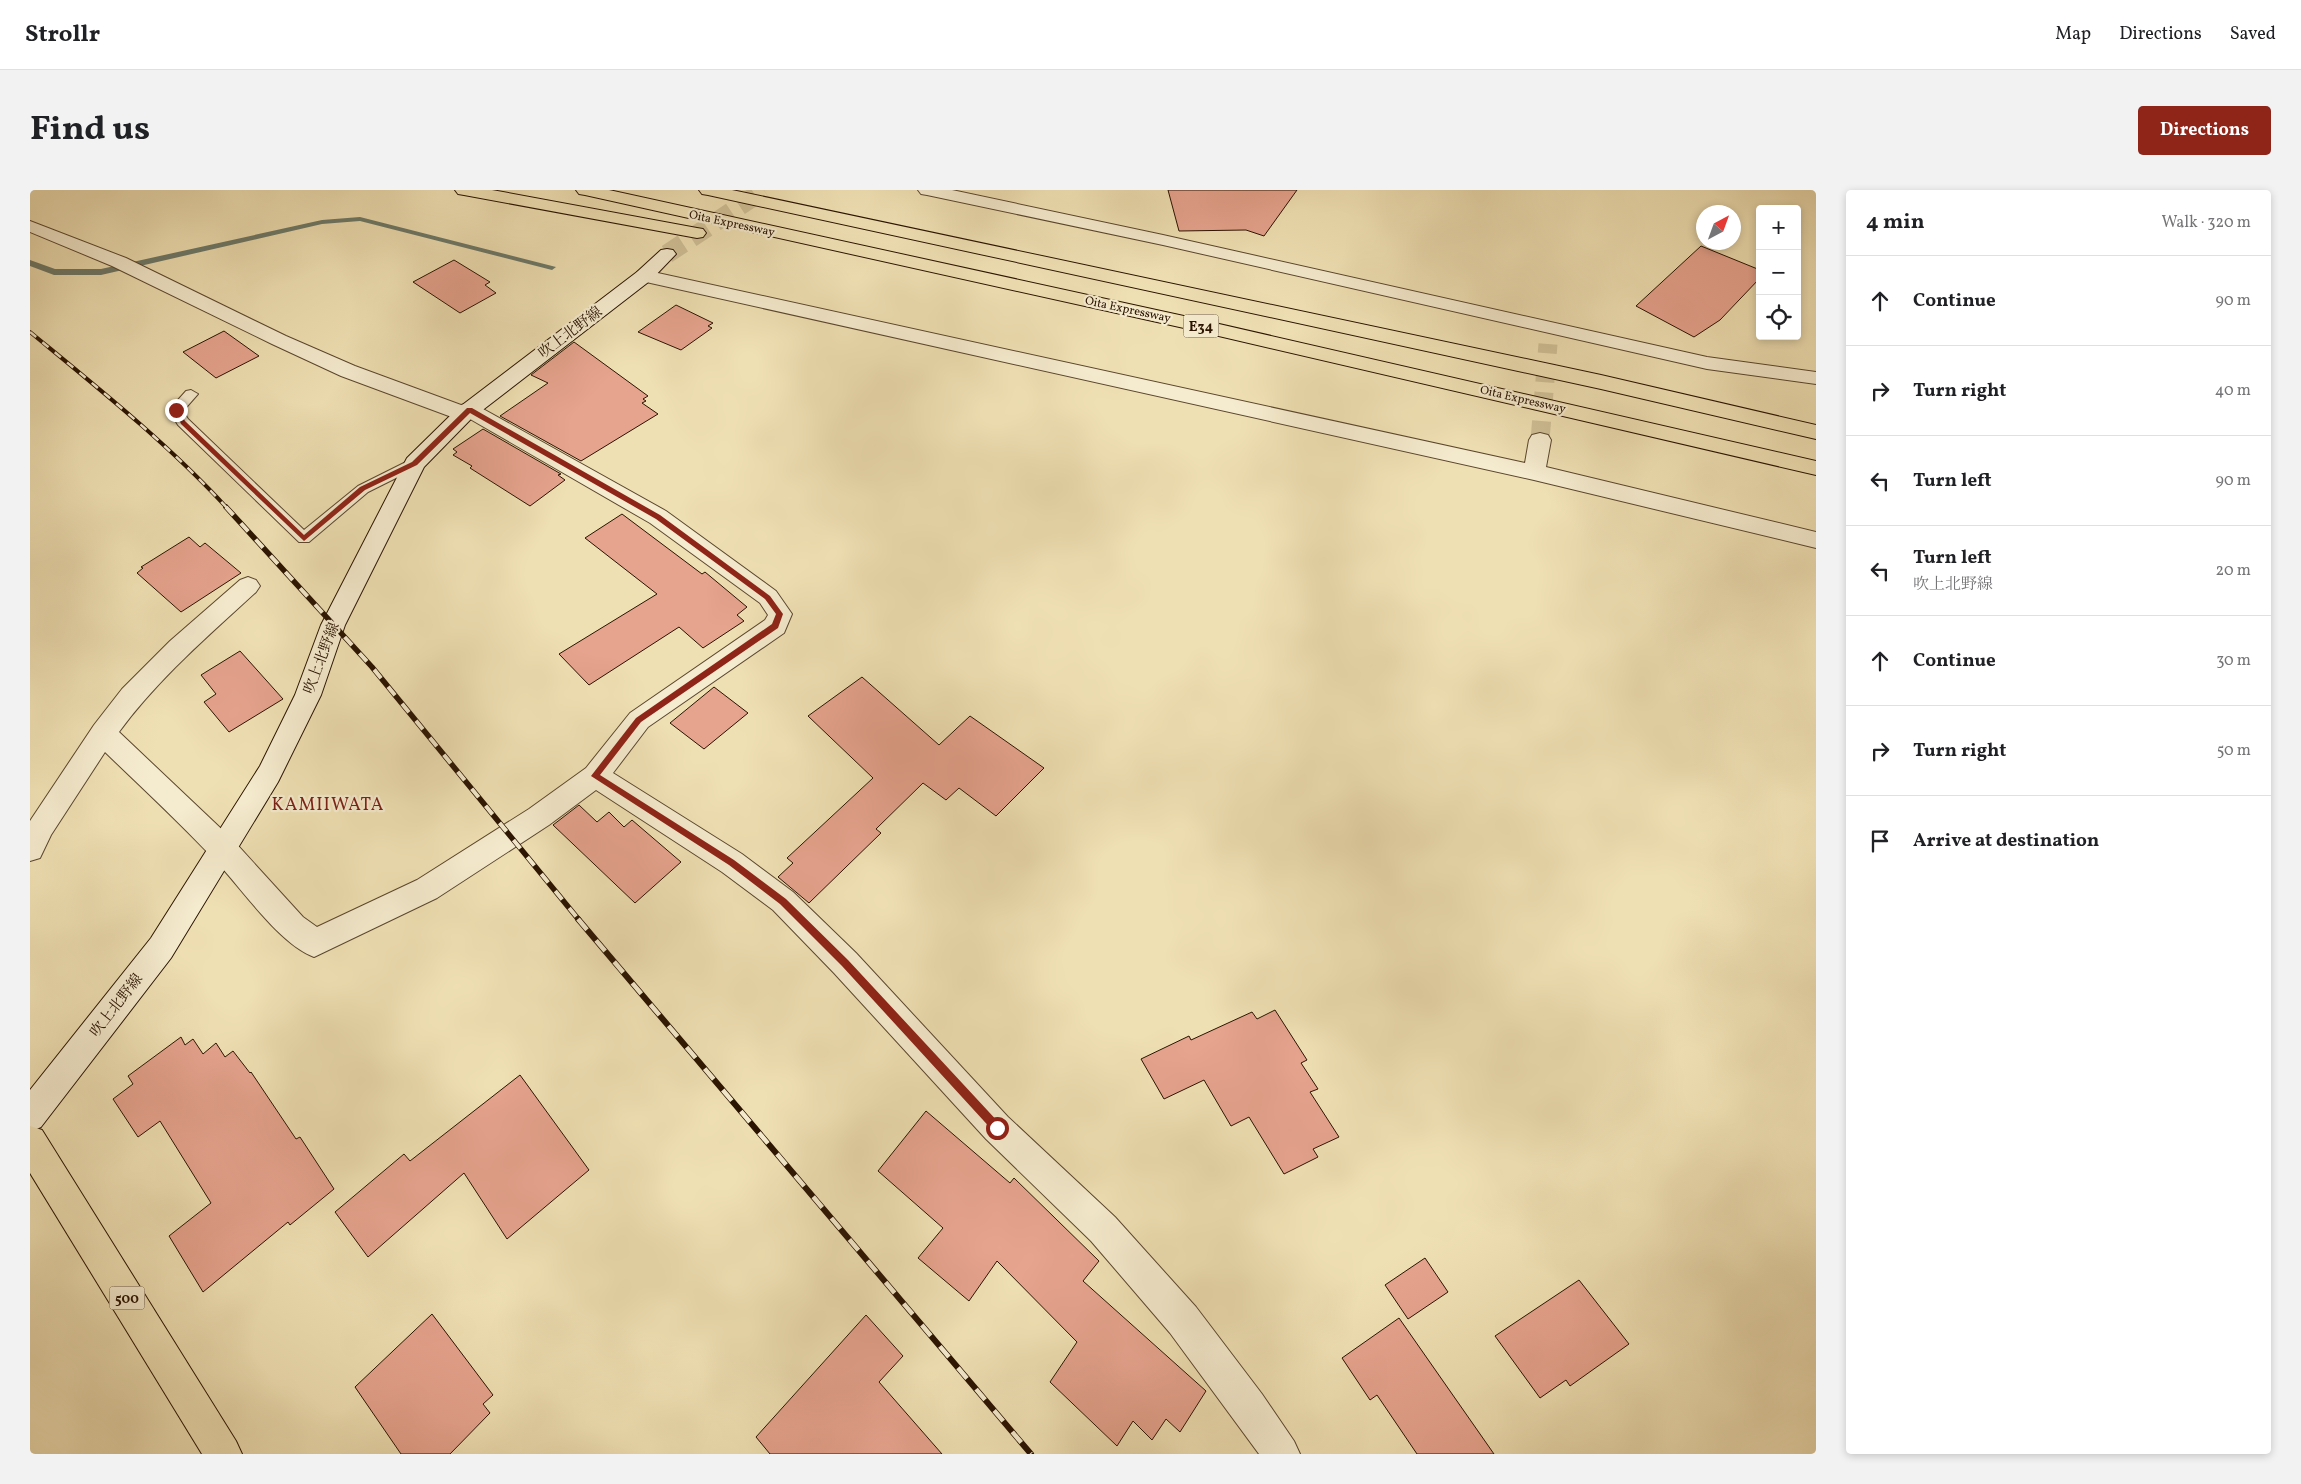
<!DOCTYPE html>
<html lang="en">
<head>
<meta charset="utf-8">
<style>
  :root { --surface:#fff; --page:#f2f2f2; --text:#202124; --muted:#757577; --line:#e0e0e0; --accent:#8f2418 }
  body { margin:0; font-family:Vollkorn,"Noto Serif JP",serif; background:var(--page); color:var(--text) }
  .controls { position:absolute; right:15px; top:15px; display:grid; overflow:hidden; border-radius:5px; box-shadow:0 2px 8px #0003 }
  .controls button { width:45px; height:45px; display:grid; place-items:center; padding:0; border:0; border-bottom:1px solid var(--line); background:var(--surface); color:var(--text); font:25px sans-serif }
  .compass { position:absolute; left:1666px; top:15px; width:45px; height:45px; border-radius:50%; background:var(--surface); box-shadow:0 2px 8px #0003; rotate:41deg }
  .stop { position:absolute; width:15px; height:15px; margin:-11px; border:4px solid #8f2418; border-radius:50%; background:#fff }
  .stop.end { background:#8f2418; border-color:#fff; box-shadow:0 1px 5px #0008 }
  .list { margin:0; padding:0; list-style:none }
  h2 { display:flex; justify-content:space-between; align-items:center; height:65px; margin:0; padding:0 20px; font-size:21px }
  h2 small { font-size:16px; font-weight:400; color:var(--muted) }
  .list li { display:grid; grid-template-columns:32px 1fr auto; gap:15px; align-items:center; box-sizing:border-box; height:90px; padding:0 20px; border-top:1px solid var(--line) }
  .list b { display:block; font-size:19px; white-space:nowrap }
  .list p { margin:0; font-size:16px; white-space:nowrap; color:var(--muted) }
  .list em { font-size:16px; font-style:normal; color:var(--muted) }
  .icon { flex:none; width:28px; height:28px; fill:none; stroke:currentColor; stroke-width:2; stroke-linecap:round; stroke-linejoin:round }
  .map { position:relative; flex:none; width:1786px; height:1264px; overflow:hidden; border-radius:5px }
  header { display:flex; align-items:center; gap:30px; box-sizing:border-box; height:70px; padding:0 25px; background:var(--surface); border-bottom:1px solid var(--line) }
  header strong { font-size:24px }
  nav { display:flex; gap:28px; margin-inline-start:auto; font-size:18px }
  .intro { display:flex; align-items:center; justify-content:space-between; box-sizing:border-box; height:120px; padding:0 30px }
  h1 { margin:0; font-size:35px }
  .button { padding:12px 22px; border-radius:5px; background:var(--accent); color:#fff; font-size:18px; font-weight:700 }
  main { display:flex; gap:30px; padding:0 30px }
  aside { flex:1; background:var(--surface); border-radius:5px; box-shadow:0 2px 8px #0003 }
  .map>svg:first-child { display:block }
</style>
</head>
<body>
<header>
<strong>Strollr</strong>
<nav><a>Map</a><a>Directions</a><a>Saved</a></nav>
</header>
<div class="intro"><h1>Find us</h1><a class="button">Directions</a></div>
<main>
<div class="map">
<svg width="1786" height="1264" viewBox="0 0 1786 1264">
  <rect width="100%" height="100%" fill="#efe0b3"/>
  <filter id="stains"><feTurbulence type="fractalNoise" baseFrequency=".004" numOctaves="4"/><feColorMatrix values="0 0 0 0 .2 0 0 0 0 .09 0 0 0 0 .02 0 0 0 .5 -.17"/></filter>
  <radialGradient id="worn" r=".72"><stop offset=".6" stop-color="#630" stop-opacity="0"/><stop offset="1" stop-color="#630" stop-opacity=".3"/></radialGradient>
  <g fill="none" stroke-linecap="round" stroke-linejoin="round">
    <path fill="#6d7969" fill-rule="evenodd" d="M330 27 526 77 522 80 330 31 292 34 71 85H24L0 76V70L25 79H71L292 30Z"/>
  </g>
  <g fill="#e6a38e" stroke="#2a1301">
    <path d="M1138 0H1267L1234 46 1216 40 1149 41Z"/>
    <path d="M1671 56 1730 80V88L1690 130 1664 147 1606 116Z"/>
    <path d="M424 70 460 92 455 95 466 103 430 123 383 92Z"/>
    <path d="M646 115 683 133 678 136 682 138 651 160 608 142Z"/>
    <path d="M194 141 229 166 186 188 153 162Z"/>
    <path d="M544 152 618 206 613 209 616 211 612 213 628 224 551 271 470 226 518 193 501 185Z"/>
    <path d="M453 239 531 284 528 285 535 290 500 316 440 278 442 276 423 265 427 262 423 259Z"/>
    <path d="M592 324 672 384 675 382 717 417 707 425 714 431 673 458 649 437 559 495 529 464 627 404 555 348Z"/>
    <path d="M159 347 170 357 175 353 211 383 151 422 107 383 113 378 111 377Z"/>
    <path d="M210 461 253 509 199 542 174 512 186 504 171 485Z"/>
    <path d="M832 487 909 555 940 526 1014 578 966 626 929 598 916 610 893 593 846 639 851 643 779 713 748 687 763 673 757 668 843 588 778 526Z"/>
    <path d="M684 497 718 523 674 559 640 533Z"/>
    <path d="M549 615 567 632 579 622 594 637 602 630 651 672 605 713 523 635Z"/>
    <path d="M1245 820 1277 870 1271 873 1288 899 1280 902 1309 947 1283 959 1288 967 1254 984 1219 927 1201 936 1174 890 1134 909 1111 869 1159 846 1161 850 1222 822 1227 829Z"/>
    <path d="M151 847 155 855 163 849 173 864 186 853 195 867 203 861 220 883 221 882 266 949 270 947 304 999 260 1035 258 1032 173 1102 139 1046 181 1013 130 931 108 947 83 909 103 894 98 886Z"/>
    <path d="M490 885 559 980 477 1049 434 983 338 1067 305 1022 374 964 380 971Z"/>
    <path d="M896 921 980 993 984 988 1069 1071 1053 1091 1176 1201 1150 1242 1136 1229 1122 1250 1103 1231 1087 1256 1020 1192 1047 1152 967 1071 939 1111 888 1068 913 1038 848 981Z"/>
    <path d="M1395 1068 1418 1102 1378 1129 1355 1095Z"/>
    <path d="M1549 1090 1599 1154 1540 1196 1536 1190 1510 1208 1465 1146Z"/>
    <path d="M402 1124 463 1205 453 1214 460 1223 420 1264H371L325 1197Z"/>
    <path d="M836 1125 873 1166 849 1192 912 1264H740L726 1247Z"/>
    <path d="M1369 1128 1464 1264H1387L1347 1205 1340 1210 1312 1168Z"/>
  </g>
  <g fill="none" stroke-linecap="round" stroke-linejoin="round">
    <path stroke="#d1c198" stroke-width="19" stroke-dasharray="19 10" stroke-linecap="butt" d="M1510 250 1518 154"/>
    <path stroke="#d1c198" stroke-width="19" stroke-dasharray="19 10" stroke-linecap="butt" d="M637 64 734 0"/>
    <defs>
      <path id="lane" d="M161 200 168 204 153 221 158 229 274 340 328 296 380 270H390L392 273 390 276 338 302 279 352H269L148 235 139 220 156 201Z"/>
      <g id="street">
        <path d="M888 0H922L1133 45 1677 167 1786 182V194L1677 179 1133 55 897 5 891 4Z"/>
        <path d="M0 31 96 68 256 146 325 176 431 215 439 213 446 215 636 321 746 401 762 424 754 443 618 537 583 583 712 664 763 702 826 763 978 927 1085 1027 1166 1117 1232 1204 1264 1251 1270 1264H1229L1140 1143 1061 1051 956 949 804 783 743 720 692 682 566 600 519 635 407 708 284 767C247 753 210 695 181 666 147 630 110 596 75 562L21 645 10 668 0 671V631L64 535 92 499 140 451 210 390 218 387 226 390 230 396 226 402C178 446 128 489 89 542L202 649 273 727 287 737 387 690 499 619 556 578 600 523 735 430 738 425 730 413 620 333 440 229 434 231 427 229 311 186 242 154 82 76 0 42Z"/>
        <path d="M614 80 1495 273 1499 250 1502 245 1510 243 1518 245 1521 250 1516 277 1786 342V358L1504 290 607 90 605 86 607 82Z"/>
      </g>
      <path id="secondary" d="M637 59 643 60 646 64 621 90 441 229 394 277 315 435 291 505 248 592 141 768 11 937 0 942V900L121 748 230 576 265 505 291 435 377 268 427 219 607 82 631 60Z"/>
      <g id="highway">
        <path d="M425 0H462L667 38 673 39 676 43 673 47 667 48 434 5 428 4Z"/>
        <path d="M546 0H579L1163 128 1786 271V285L1163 140 555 5 549 4Z"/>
        <path d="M669 0H702L1571 185 1786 235V249L1571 199 678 5 672 4Z"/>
        <path d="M0 936 12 940 206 1251 212 1264H172L0 983Z"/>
      </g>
    </defs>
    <use href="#lane" stroke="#5b462e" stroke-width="2"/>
    <use href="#street" stroke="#5b462e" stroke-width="2"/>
    <use href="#secondary" stroke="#2a1301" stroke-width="2"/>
    <use href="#highway" stroke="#2a1301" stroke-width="2"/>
    <use href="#lane" fill="#f5ebce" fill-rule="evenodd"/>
    <use href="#street" fill="#f5ebce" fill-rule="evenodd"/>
    <use href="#secondary" fill="#f5ebce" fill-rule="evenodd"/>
    <use href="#highway" fill="#efe0b3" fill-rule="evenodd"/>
    <defs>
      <path id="rail-far2" d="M0 142C68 198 137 253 197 318"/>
      <path id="rail-far1" d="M196 317 342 477 549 730"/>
      <path id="rail" d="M548 729 1001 1264"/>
    </defs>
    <use href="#rail-far2" stroke="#2a1301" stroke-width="4"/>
    <use href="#rail-far1" stroke="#2a1301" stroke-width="5.5"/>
    <use href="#rail" stroke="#2a1301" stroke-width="6"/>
    <use href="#rail-far2" stroke="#f5ebce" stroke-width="2.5" stroke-dasharray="8" stroke-linecap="butt"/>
    <use href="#rail-far1" stroke="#f5ebce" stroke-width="4" stroke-dasharray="11" stroke-linecap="butt"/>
    <use href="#rail" stroke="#f5ebce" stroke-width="4.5" stroke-dasharray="14" stroke-linecap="butt"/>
  </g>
  <path fill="#8f2418" d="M144 218H148L155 231 274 345 330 297 382 272 437 218H442L630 325 740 406 753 424 748 438 611 532 570 585 704 670 756 709 818 770 971 935V942H964L812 776 750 714 699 675 561 586 606 528 742 434 746 424 735 409 626 329 440 223 387 275 335 300 274 351 151 234Z"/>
  <g text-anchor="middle" stroke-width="4.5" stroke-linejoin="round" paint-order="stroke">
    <g font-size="12" fill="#2a1301" stroke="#f5ebce">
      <text transform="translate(702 33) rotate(12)" y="4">Oita Expressway</text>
      <text transform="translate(1098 119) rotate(12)" y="4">Oita Expressway</text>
      <text transform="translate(1493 209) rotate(13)" y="4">Oita Expressway</text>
    </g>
    <g fill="#f5ebce" stroke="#67543e" stroke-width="1">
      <rect x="1153.5" y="124.5" width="35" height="23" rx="4"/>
      <rect x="79.5" y="1096.5" width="35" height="23" rx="4"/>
    </g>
    <g font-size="14" font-weight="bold" fill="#2a1301">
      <text x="1171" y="141">E34</text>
      <text x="97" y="1113">500</text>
    </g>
    <g font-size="15" fill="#2a1301" stroke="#f5ebce">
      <text transform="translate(540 142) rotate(-37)" y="5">吹上北野線</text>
      <text transform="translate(291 468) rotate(-69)" y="5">吹上北野線</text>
      <text transform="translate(86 815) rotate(-52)" y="5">吹上北野線</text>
    </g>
    <g font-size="18" letter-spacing="1" fill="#7a1f14" stroke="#f5ebce">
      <text x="298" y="620">KAMIIWATA</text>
    </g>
  </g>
  <rect width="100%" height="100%" filter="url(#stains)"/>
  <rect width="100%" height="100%" fill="url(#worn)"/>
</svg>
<div class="controls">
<button>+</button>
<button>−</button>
<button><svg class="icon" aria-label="locate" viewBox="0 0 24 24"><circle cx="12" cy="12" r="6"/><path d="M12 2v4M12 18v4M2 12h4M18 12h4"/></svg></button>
</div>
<svg class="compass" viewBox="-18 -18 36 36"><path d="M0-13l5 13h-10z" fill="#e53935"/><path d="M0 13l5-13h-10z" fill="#757577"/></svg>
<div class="stop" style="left:967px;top:938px"></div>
<div class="stop end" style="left:146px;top:220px"></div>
</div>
<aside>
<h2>4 min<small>Walk · 320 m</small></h2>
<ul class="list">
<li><svg class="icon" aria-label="ahead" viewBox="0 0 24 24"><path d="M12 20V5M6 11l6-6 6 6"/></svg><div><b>Continue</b></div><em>90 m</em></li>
<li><svg class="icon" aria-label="right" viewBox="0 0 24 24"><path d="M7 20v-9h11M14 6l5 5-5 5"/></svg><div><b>Turn right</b></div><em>40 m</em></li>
<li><svg class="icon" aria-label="left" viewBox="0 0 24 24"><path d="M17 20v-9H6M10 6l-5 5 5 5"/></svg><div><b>Turn left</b></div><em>90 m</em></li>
<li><svg class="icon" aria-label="left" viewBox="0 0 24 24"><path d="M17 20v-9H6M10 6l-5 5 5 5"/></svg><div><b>Turn left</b><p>吹上北野線</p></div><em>20 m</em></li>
<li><svg class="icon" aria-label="ahead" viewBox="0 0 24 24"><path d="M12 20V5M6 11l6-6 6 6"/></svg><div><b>Continue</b></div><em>30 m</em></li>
<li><svg class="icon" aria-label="right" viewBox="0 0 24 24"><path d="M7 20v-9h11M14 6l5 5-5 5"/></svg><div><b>Turn right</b></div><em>50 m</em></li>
<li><svg class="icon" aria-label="arrive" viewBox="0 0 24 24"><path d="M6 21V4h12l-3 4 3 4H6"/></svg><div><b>Arrive at destination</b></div></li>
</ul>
</aside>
</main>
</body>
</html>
